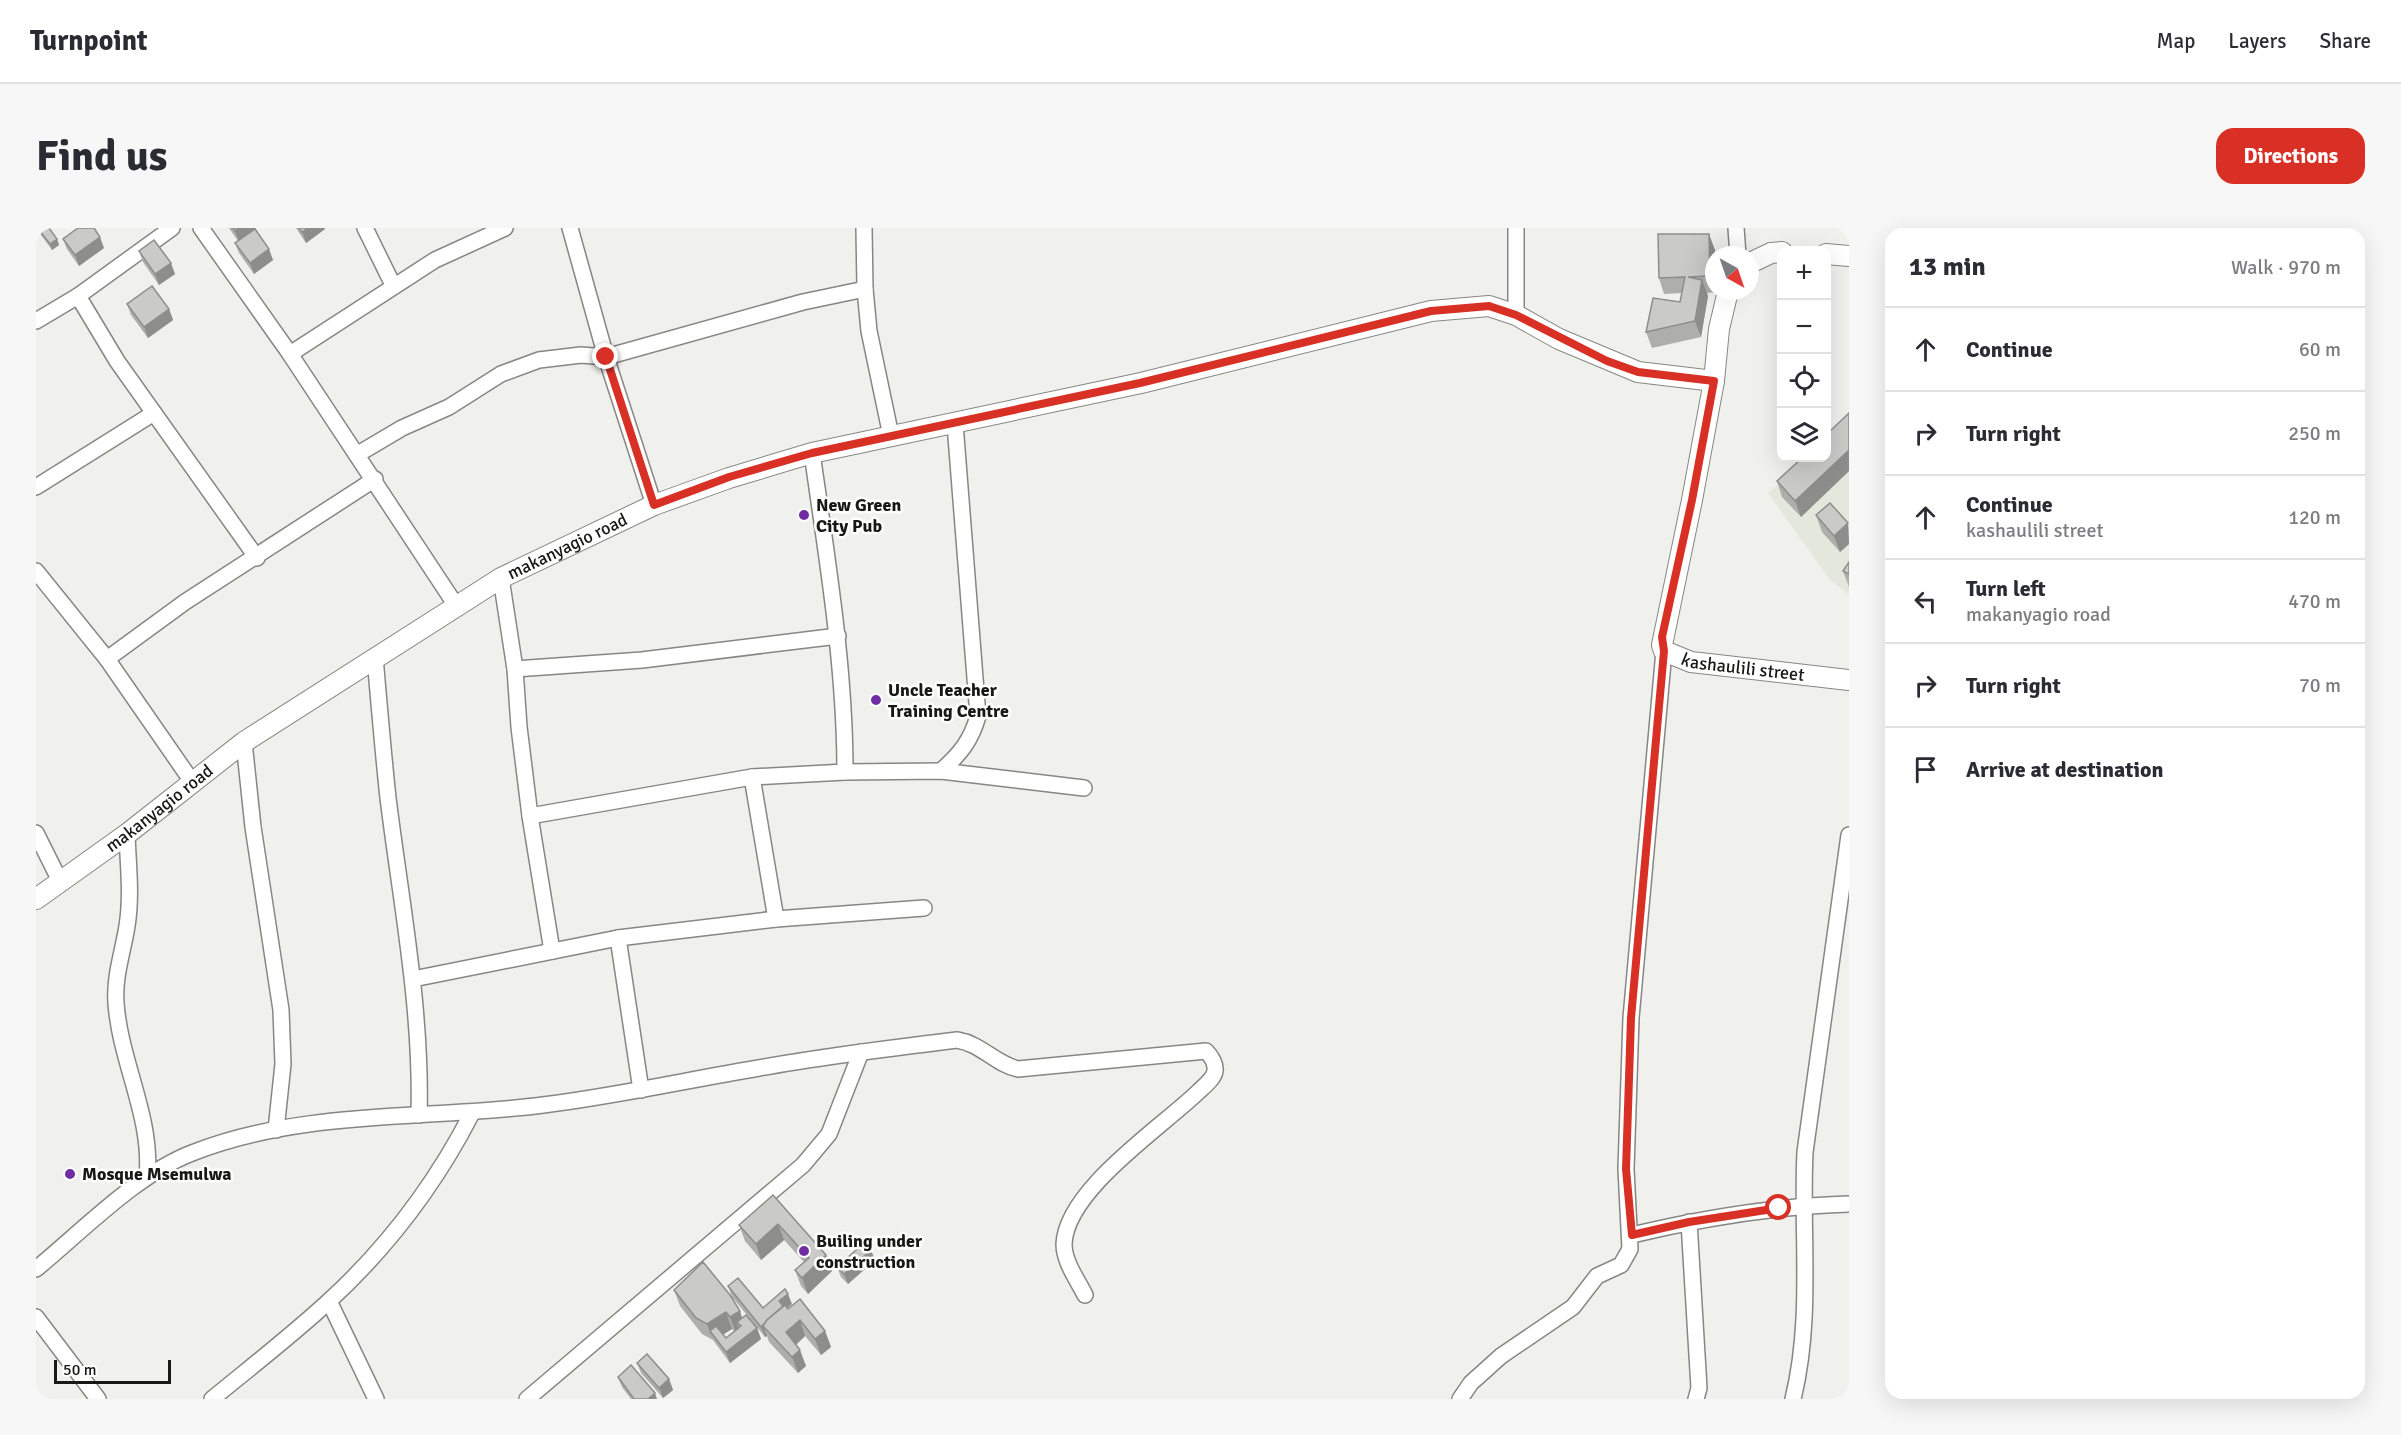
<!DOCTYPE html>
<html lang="en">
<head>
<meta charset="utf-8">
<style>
  :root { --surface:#fff; --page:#f7f7f7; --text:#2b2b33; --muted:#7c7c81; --line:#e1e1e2; --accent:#d93025 }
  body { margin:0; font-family:Signika,sans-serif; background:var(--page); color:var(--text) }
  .controls { position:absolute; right:18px; top:18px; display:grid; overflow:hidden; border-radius:12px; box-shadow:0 6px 24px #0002 }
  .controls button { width:54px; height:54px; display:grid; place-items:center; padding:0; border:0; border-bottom:2px solid var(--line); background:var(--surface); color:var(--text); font:30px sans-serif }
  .compass { position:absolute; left:1669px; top:18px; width:54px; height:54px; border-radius:50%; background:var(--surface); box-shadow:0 6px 24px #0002; rotate:140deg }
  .scale { position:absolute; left:18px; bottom:15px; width:117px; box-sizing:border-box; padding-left:6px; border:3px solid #181816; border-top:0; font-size:16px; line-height:21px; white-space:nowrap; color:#181816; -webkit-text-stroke:4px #fff; paint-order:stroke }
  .stop { position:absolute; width:18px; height:18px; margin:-14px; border:4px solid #d93025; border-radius:50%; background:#fff }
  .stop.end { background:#d93025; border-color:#fff; box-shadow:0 2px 6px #0008 }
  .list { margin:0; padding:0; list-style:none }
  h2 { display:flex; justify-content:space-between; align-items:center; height:78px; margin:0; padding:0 24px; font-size:26px }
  h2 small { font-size:20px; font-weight:400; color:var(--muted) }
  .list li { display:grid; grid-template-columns:39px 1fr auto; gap:18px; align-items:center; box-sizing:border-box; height:84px; padding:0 24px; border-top:2px solid var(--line) }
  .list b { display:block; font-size:22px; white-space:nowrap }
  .list p { margin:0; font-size:20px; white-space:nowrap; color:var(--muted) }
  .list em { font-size:20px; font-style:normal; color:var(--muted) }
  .icon { flex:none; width:33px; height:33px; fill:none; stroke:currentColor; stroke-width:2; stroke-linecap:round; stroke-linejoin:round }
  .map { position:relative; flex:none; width:1813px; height:1171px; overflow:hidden; border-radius:18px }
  header { display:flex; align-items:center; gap:36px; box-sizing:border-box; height:84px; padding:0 30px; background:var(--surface); border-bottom:2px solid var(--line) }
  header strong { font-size:28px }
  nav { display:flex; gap:33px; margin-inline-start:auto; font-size:21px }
  .intro { display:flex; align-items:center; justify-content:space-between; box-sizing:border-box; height:144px; padding:0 36px }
  h1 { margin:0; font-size:42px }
  .button { padding:15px 27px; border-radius:18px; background:var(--accent); color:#fff; font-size:21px; font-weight:700 }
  main { display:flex; gap:36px; padding:0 36px }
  aside { flex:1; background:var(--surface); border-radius:18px; box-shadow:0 6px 24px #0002 }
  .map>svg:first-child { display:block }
</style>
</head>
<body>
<header>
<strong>Turnpoint</strong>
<nav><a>Map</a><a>Layers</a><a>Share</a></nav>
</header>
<div class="intro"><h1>Find us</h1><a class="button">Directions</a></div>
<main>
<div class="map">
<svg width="1813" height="1171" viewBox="0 0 1813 1171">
  <rect width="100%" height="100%" fill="#f0f1ed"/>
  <path fill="#e4e7dc" d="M1813 189V366L1795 353 1732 265 1770 230H1790Z"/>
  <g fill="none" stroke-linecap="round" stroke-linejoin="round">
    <defs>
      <g id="minor">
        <path d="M165 0 254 126 421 379"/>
        <path d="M329 0 357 57"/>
        <path d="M534 0 570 129 618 277"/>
        <path d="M828 0 829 61 833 103 855 208"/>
        <path d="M1480 0V87"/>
        <path d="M1700 0 1702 27"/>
        <path d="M42 68 81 133 221 330"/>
        <path d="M0 93 42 68 136 0"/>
        <path d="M254 126 399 32 469 0"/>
        <path d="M776 225C791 331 809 437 809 544"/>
        <path d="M322 226 366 200 413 179 465 146 503 132 545 127 570 129 767 74 829 61"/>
        <path d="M0 259 118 185"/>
        <path d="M0 343 71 431 157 555"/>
        <path d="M465 350 479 441 483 499 494 588 516 723"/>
        <path d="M339 429C343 476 347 523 352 570 365 675 386 780 383 887"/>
        <path d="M71 431 149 374 339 251"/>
        <path d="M479 441 606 432 802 408"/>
        <path d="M208 514 217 599 245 782 247 836 240 902"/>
        <path d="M905 543C924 526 935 513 942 488L919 196"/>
        <path d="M716 549 740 691"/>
        <path d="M494 588 716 549 809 544 905 543 1048 560"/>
        <path d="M0 605 24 653"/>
        <path d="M91 606C92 637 96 667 91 698 87 724 78 748 80 775 84 834 117 890 111 949"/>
        <path d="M582 710 605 862"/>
        <path d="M377 751 582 710 740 691 888 680"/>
        <path d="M1653 994 1663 1160 1660 1171"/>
        <path d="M1596 1007C1667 990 1739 978 1813 976"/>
        <path d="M0 1041C45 1004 101 946 156 925 267 881 391 892 507 877 580 868 651 852 723 840 789 828 855 820 921 812 946 816 959 836 982 841L1170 823C1175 828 1180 836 1179 843 1178 851 1167 859 1162 864 1126 899 1030 962 1028 1016 1028 1034 1041 1051 1049 1067"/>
        <path d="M293 1073 340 1171"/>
        <path d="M0 1089 62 1171"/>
        <path d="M176 1171C215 1139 255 1108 292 1074 351 1020 400 955 436 885"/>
        <path d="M491 1171 767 937 793 906 825 824"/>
        <path d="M1424 1171 1435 1155 1465 1128 1537 1079 1561 1048 1585 1037 1594 1021 1590 941 1595 790 1628 423"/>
        <path d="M1757 1171C1777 1089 1765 1007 1769 924L1813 607"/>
      </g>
      <g id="tertiary">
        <path d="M1790 26 1813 28"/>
        <path d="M1714 35 1735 25 1746 24"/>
        <path id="s1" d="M1692 63 1683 101 1678 153 1656 272 1626 417 1628 423 1655 434 1813 452"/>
        <path id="s2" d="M0 671 91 606 208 514 465 350 618 277 693 250 776 225 1105 155 1395 83 1453 78 1480 87 1523 111 1602 144 1678 153"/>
      </g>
    </defs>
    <use href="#minor" stroke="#868784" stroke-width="18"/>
    <use href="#tertiary" stroke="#868784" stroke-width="22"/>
    <use href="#minor" stroke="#fff" stroke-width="15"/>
    <use href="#tertiary" stroke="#fff" stroke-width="20"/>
  </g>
  <g fill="#aeafab" fill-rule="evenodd">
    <path d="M193 0H219L237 32 218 46 203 25 199 15 202 13Z"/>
    <path d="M260 0H288L289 1 270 15Z"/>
    <path d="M3 2 21 11 23 17 16 22 5 7Z"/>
    <path d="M27 11 68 20 43 38 31 21Z"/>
    <path d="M1679 22 1678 27V63H1680V64L1671 65 1672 68 1665 109 1616 120 1610 104 1644 74 1646 65 1628 66 1623 50Z"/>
    <path d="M103 23 139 46 123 57 107 34Z"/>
    <path d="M91 76 133 81 137 92 112 110 95 87Z"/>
    <path d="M1813 185V243L1765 289 1746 269 1741 253Z"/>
    <path d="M1780 287 1812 295 1813 316 1804 324 1786 304Z"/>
    <path d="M1813 334V359L1807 343Z"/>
    <path d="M737 967 790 1027 796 1043 772 1066 765 1058 759 1042 768 1034 748 1012 725 1032 709 1013 703 997Z"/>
    <path d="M839 1032 812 1056 805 1049 801 1039Z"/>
    <path d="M692 1058 727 1080 756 1076 752 1080 789 1103 795 1119 785 1127 769 1108 760 1117 770 1138 762 1145 733 1114 731 1108 729 1109 696 1069Z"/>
    <path d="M638 1062 706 1090 721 1100 725 1111 694 1135 677 1112 666 1106 644 1078ZM696 1101 698 1103 690 1110 687 1106Z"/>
    <path d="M601 1135 633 1151 637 1162 627 1170 605 1145Z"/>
    <path d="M582 1149 621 1171H595L586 1159Z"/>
  </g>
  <g fill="#8d8e8b">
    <path d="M204 0H219L220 2 203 14 199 3Z"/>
    <path d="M272 0H288L289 1 270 15 266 4Z"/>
    <path d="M1673 6 1679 22V27H1678V60L1674 48Z"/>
    <path d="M64 9 68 20 43 38 39 27Z"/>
    <path d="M21 11 23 17 16 22 14 16Z"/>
    <path d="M233 21 237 32 218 46 214 35Z"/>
    <path d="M135 35 139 46 123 57 119 46Z"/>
    <path d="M1666 52 1672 68 1665 109 1659 93Z"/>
    <path d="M133 81 137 92 112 110 108 99Z"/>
    <path d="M1813 222V243L1765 289 1759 273Z"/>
    <path d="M1812 295 1813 316 1804 324 1798 308Z"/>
    <path d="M742 996 748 1012 725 1032 720 1016Z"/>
    <path d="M835 1022 839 1032 812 1056 808 1046Z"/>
    <path d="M790 1027 796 1043 772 1066 766 1050Z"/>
    <path d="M752 1066 756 1076 727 1098 731 1108 729 1109 725 1099 743 1073Z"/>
    <path d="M704 1083 709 1099 701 1094 704 1103 700 1105 694 1089Z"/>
    <path d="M690 1084 696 1101 680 1111 674 1103 677 1112 671 1096Z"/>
    <path d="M764 1092 769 1108 756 1120 750 1104Z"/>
    <path d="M721 1100 725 1111 694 1135 690 1124Z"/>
    <path d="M789 1103 795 1119 785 1127 779 1111Z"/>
    <path d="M764 1122 770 1138 762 1145 756 1129Z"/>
    <path d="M633 1151 637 1162 627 1170 623 1160Z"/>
    <path d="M619 1165 621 1171H612Z"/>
  </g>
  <g fill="#cacbc7" stroke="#8d8e8b" stroke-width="1.5">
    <path d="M6 0H13L21 11 14 16 3 2Z"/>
    <path d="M42 0H58L64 9 39 27 27 11Z"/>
    <path d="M197 0H204L199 3Z"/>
    <path d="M263 0H272L266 4Z"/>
    <path d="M219 1 233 21 214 35 199 15Z"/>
    <path d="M1622 6H1673L1674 48 1652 49 1666 52 1659 93 1610 104 1617 70 1644 74 1649 49 1623 50Z"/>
    <path d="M118 12 135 35 119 46 103 23Z"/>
    <path d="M116 58 133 81 108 99 91 76Z"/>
    <path d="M1813 185V222L1759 273 1741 253 1766 230H1791V206Z"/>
    <path d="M1794 275 1812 295 1798 308 1780 287Z"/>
    <path d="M1813 334V346L1807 343Z"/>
    <path d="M737 967 790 1027 766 1050 759 1042 773 1030 742 996 720 1016 703 997Z"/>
    <path d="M829 1014 835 1022 808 1046 801 1039Z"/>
    <path d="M667 1034 694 1067 704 1083 694 1089 690 1084 671 1096 660 1090 638 1062Z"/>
    <path d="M702 1050 727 1080 749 1061 752 1066 743 1073 747 1078 731 1092 728 1096 725 1099 692 1058Z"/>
    <path d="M764 1071 789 1103 779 1111 764 1092 750 1104 764 1122 756 1129 727 1098 731 1092 749 1077 752 1081Z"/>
    <path d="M710 1087 721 1100 690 1124 674 1103 680 1098 690 1110 705 1098 701 1094Z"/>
    <path d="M611 1126 633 1151 623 1160 601 1135Z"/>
    <path d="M595 1137 619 1165 612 1171H598L582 1149Z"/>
  </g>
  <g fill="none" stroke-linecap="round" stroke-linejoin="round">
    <path stroke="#d93025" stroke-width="8" d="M570 129 618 277 693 249 776 225 1104 155 1395 83 1453 78 1480 87 1571 133 1602 144 1678 153 1656 272 1626 409 1628 423 1595 790 1590 941 1596 1007 1653 994 1743 980"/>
  </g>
  <g fill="#702da2" stroke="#fff" stroke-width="2">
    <circle cx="768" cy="287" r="6"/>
    <circle cx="840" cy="472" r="6"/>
    <circle cx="34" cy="946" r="6"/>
    <circle cx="768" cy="1023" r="6"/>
  </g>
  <g text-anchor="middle" stroke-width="5" stroke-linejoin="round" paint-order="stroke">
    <g font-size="18" font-weight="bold" fill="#181816" stroke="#fff" text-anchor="start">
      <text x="780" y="283">New Green<tspan x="780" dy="21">City Pub</tspan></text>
      <text x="852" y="468">Uncle Teacher<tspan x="852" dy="21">Training Centre</tspan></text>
      <text x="46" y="952">Mosque Msemulwa</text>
      <text x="780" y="1019">Builing under<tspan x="780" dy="21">construction</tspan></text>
    </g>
    <g font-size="18" fill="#181816" stroke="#fff">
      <text dy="6" stroke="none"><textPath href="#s2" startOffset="639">makanyagio road</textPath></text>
      <text dy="6" stroke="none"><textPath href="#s1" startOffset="448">kashaulili street</textPath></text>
      <text dy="6" stroke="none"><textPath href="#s2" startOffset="153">makanyagio road</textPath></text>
    </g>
  </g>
</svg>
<div class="controls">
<button>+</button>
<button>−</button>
<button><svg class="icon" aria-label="locate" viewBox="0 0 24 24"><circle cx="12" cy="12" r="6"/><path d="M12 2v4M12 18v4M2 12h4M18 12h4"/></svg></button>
<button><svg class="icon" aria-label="layers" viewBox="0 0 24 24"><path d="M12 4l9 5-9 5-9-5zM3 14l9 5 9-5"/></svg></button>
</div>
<svg class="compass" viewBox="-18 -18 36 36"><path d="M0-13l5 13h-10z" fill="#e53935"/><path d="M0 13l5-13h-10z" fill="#7c7c81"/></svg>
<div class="scale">50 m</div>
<div class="stop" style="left:1743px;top:980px"></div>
<div class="stop end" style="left:570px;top:129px"></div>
</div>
<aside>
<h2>13 min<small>Walk · 970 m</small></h2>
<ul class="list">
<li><svg class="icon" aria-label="ahead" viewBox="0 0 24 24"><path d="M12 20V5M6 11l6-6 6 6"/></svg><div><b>Continue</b></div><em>60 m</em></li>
<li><svg class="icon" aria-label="right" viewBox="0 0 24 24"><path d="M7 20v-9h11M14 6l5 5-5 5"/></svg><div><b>Turn right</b></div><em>250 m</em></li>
<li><svg class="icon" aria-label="ahead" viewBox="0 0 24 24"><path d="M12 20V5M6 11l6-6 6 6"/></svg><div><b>Continue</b><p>kashaulili street</p></div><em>120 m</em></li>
<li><svg class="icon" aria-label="left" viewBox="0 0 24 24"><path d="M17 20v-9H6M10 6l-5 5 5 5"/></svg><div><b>Turn left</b><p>makanyagio road</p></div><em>470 m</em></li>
<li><svg class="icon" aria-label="right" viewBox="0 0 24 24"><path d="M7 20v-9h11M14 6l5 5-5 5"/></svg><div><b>Turn right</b></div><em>70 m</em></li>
<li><svg class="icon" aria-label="arrive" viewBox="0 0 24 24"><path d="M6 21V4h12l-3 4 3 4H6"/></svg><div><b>Arrive at destination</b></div></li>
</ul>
</aside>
</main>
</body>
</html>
